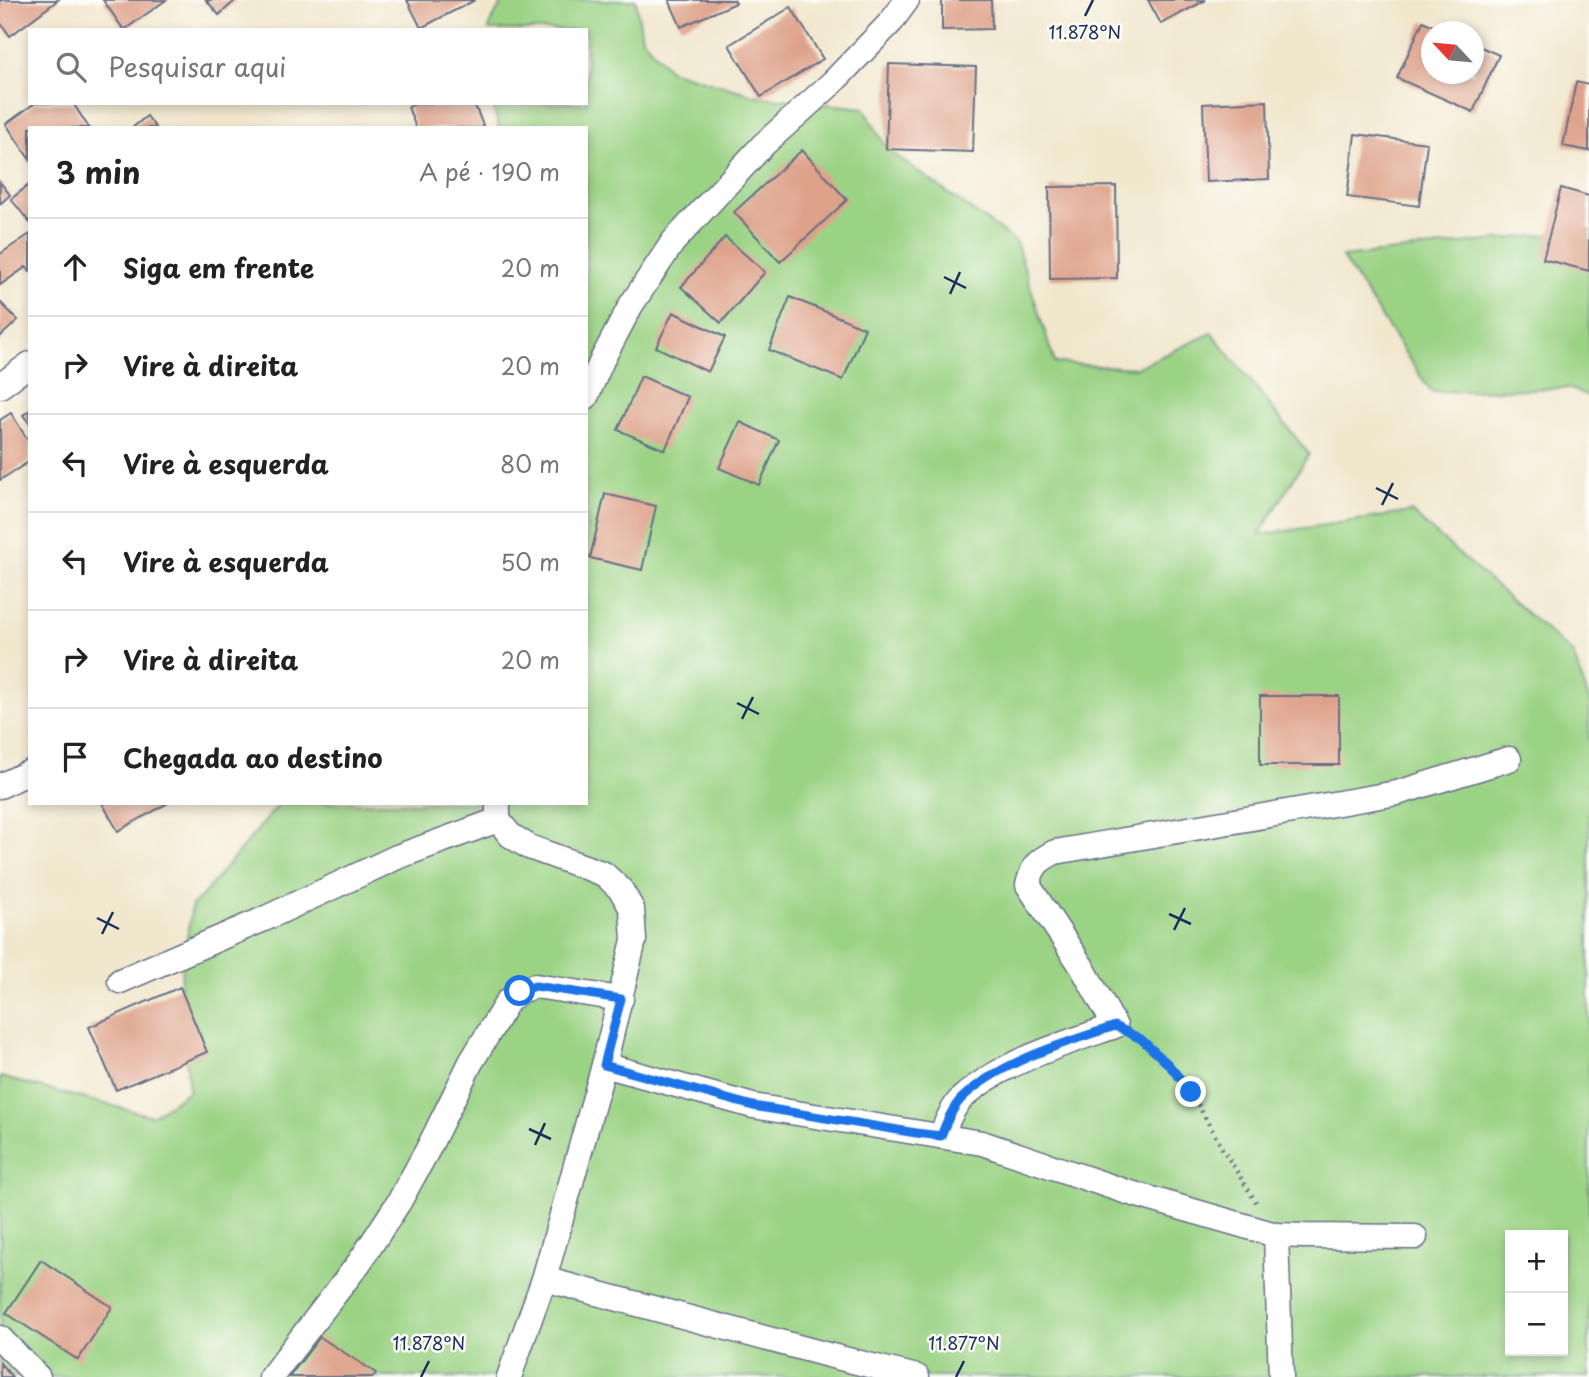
<!DOCTYPE html>
<html lang="pt">
<head>
<meta charset="utf-8">
<style>
  :root { --surface:#fff; --page:#f6f6f6; --text:#222; --muted:#767676; --line:#e0e0e0 }
  body { margin:0; font-family:"Playpen Sans",sans-serif; background:var(--page); color:var(--text) }
  .controls { position:absolute; right:21px; bottom:21px; display:grid; overflow:hidden; border-radius:0px; box-shadow:0 4px 10px #0003 }
  .controls button { width:63px; height:63px; display:grid; place-items:center; padding:0; border:0; border-bottom:2px solid var(--line); background:var(--surface); color:var(--text); font:35px sans-serif }
  .compass { position:absolute; left:1421px; top:21px; width:63px; height:63px; border-radius:50%; background:var(--surface); box-shadow:0 4px 10px #0003; rotate:296deg }
  .stop { position:absolute; width:21px; height:21px; margin:-16px; border:5px solid #1a73e8; border-radius:50%; background:#fff }
  .stop.end { background:#1a73e8; border-color:#fff; box-shadow:0 2px 7px #0008 }
  .list { margin:0; padding:0; list-style:none }
  h2 { display:flex; justify-content:space-between; align-items:center; height:91px; margin:0; padding:0 28px; font-size:30px }
  h2 small { font-size:23px; font-weight:400; color:var(--muted) }
  .list li { display:grid; grid-template-columns:46px 1fr auto; gap:21px; align-items:center; box-sizing:border-box; height:98px; padding:0 28px; border-top:2px solid var(--line) }
  .list b { display:block; font-size:26px; white-space:nowrap }
  .list em { font-size:23px; font-style:normal; color:var(--muted) }
  .icon { flex:none; width:38px; height:38px; fill:none; stroke:currentColor; stroke-width:2; stroke-linecap:round; stroke-linejoin:round }
  .map { position:relative; flex:none; width:1589px; height:1377px; overflow:hidden }
  .search { position:absolute; background:var(--surface); box-shadow:0 4px 10px #0003; left:28px; top:28px; width:560px; height:77px; display:flex; align-items:center; gap:18px; box-sizing:border-box; padding:0 24px; border-radius:0px; color:var(--muted); font-size:26px }
  .panel { position:absolute; background:var(--surface); box-shadow:0 4px 10px #0003; left:28px; top:126px; width:560px; height:679px; border-radius:0px }
  .map>svg:first-child { display:block }
</style>
</head>
<body>
<div class="map">
<svg width="1589" height="1377" viewBox="0 0 1589 1377">
  <rect width="100%" height="100%" fill="#fdfcf7"/>
  <filter id="ink" filterUnits="userSpaceOnUse"><feTurbulence type="fractalNoise" baseFrequency=".0143" numOctaves="2"/><feDisplacementMap in="SourceGraphic" scale="14" xChannelSelector="R" yChannelSelector="G"/><feConvolveMatrix kernelMatrix="1 2 1 2 8 2 1 2 1" color-interpolation-filters="sRGB"/></filter>
  <filter id="wash" filterUnits="userSpaceOnUse"><feTurbulence type="fractalNoise" baseFrequency=".00686" numOctaves="4" result="noise"/><feDisplacementMap in="SourceGraphic" scale="28" xChannelSelector="R" yChannelSelector="G"/><feGaussianBlur stdDeviation="1.57" result="paint"/><feColorMatrix in="noise" values="0 0 0 0 0 0 0 0 0 0 0 0 0 0 0 0 0 1.4 0 .05"/><feComposite in="paint" operator="in"/></filter>
  <g filter="url(#wash)">
    <rect width="100%" height="100%" fill="#f1e7cd"/>
    <g fill="#9bd385" stroke="#5b8172" stroke-width="2" fill-rule="evenodd">
      <path d="M504 0H636L642 38 669 70 761 97 864 108 887 149 1016 242 1055 363 1136 368 1212 333 1309 454 1259 535 1411 512 1573 654 1589 700V1377H0V1077L152 1116 189 1091 180 987 192 905 202 896 280 803H586V128H499L492 103H586V30H489L490 23ZM1510 1235H1563V1351H1510Z"/>
      <path d="M1589 230V396L1568 388 1431 392 1342 257Z"/>
    </g>
    <g id="blocks">
      <g fill="#dea189">
        <path d="M0 0H58L10 36 0 22Z"/>
        <path d="M103 0H166L124 30Z"/>
        <path d="M206 0H236L219 15Z"/>
        <path d="M407 0H475L421 28Z"/>
        <path d="M669 0H734L736 3 681 27Z"/>
        <path d="M942 0H991L992 29 942 30Z"/>
        <path d="M1148 0H1206L1161 24Z"/>
        <path d="M791 7 823 59 761 97 729 45Z"/>
        <path d="M1423 21 1446 32H1432V74H1474V44L1499 55 1473 112 1397 78Z"/>
        <path d="M889 64 976 67 973 152 886 149Z"/>
        <path d="M1576 82 1589 85V151L1563 146Z"/>
        <path d="M1267 101 1269 179 1206 182 1203 104Z"/>
        <path d="M35 103H73L89 128H30V160L6 124Z"/>
        <path d="M417 103H474L484 128H416L408 107Z"/>
        <path d="M147 116 156 128H132Z"/>
        <path d="M1355 134 1427 143 1419 206 1347 197Z"/>
        <path d="M802 150 847 200 780 262 734 212Z"/>
        <path d="M0 182 10 195 0 204Z"/>
        <path d="M30 184V223L11 199Z"/>
        <path d="M1116 186 1117 278 1050 279 1049 187Z"/>
        <path d="M1561 188 1589 196V271L1543 259Z"/>
        <path d="M30 234V271L26 267 0 285V254Z"/>
        <path d="M725 237 765 272 721 323 681 287Z"/>
        <path d="M790 297 865 328 843 380 769 350Z"/>
        <path d="M0 302 18 320 0 337Z"/>
        <path d="M673 312 725 337 708 372 656 347Z"/>
        <path d="M641 376 688 397 665 450 618 430Z"/>
        <path d="M30 410V424L23 415Z"/>
        <path d="M11 413 30 444V461L0 480V420Z"/>
        <path d="M740 422 779 440 759 485 719 468Z"/>
        <path d="M605 494 656 506 642 570 590 558Z"/>
        <rect x="1260" y="696" width="79" height="69"/>
        <path d="M102 803H168L118 831Z"/>
        <path d="M180 987 207 1052 116 1090 89 1027Z"/>
        <path d="M41 1260 112 1307 78 1360 6 1313Z"/>
        <path d="M320 1337 376 1373 373 1377H289Z"/>
        <path d="M0 1363 12 1377H0Z"/>
      </g>
    </g>
  </g>
  <g filter="url(#ink)">
    <use href="#blocks" fill-opacity="0" stroke="#666f85" stroke-width="2"/>
    <g fill="none" stroke-linecap="round" stroke-linejoin="round">
      <defs>
        <g id="minor">
          <path d="M0 386 30 364"/>
          <path d="M586 397 602 360 631 305 673 242 763 145 832 83 891 22 907 0"/>
          <path d="M0 786 30 772"/>
          <path d="M498 803V820L510 835 529 847 604 874 621 890 632 909 634 940 604 1065 544 1279 509 1377"/>
          <path d="M120 981 264 919 397 857 498 820"/>
          <path d="M604 1065 753 1106 982 1143 1127 1192 1276 1235 1303 1236 1415 1237"/>
          <path d="M941 1136C946 1123 952 1108 962 1098 1001 1062 1066 1043 1115 1026L1082 967 1028 885C1033 865 1037 861 1055 852L1397 793 1509 759"/>
          <path d="M1276 1235 1281 1377"/>
          <path d="M544 1279 828 1355 917 1377"/>
          <path d="M0 1338 38 1377"/>
          <path d="M271 1377 359 1263 399 1202 428 1149 471 1062 508 1001 520 991 535 986 621 999"/>
        </g>
      </defs>
      <use href="#minor" stroke="#666f85" stroke-width="27"/>
      <path stroke="#666f85" stroke-width="4.5" stroke-dasharray="2 5" stroke-linecap="butt" d="M1138 1037 1169 1065 1191 1092 1222 1148 1256 1202"/>
      <use href="#minor" stroke="#fff" stroke-width="24"/>
    </g>
  </g>
  <g fill="none" stroke-linecap="round" stroke-linejoin="round" filter="url(#ink)">
    <path stroke="#1a73e8" stroke-width="9" d="M520 991 535 986 621 999 604 1065 753 1106 916 1133 941 1136C946 1123 952 1108 962 1098 1001 1061 1065 1043 1115 1026L1141 1039 1169 1065 1191 1092"/>
  </g>
  <path fill="none" stroke="#1b2f5e" stroke-width="2.5" d="M1085 16 1093 0M944 277 966 288M950 294 960 272M1376 488 1398 499M1382 505 1393 483M737 703 759 714M742 719 753 697M1169 914 1191 924M97 918 119 929M1174 930 1185 908M102 934 113 912M529 1129 551 1139M535 1145 545 1123M421 1377 429 1361M956 1377 964 1361"/>
  <g font-size="18" text-anchor="middle" fill="#1b2f5e" stroke="#fdfcf7" stroke-width="5" stroke-linejoin="round" paint-order="stroke">
    <text x="1085" y="39">11.878°N</text>
    <text x="429" y="1350">11.878°N</text>
    <text x="964" y="1350">11.877°N</text>
  </g>
</svg>
<div class="controls">
<button>+</button>
<button>−</button>
</div>
<svg class="compass" viewBox="-18 -18 36 36"><path d="M0-13l5 13h-10z" fill="#e53935"/><path d="M0 13l5-13h-10z" fill="#767676"/></svg>
<div class="stop" style="left:520px;top:991px"></div>
<div class="stop end" style="left:1191px;top:1092px"></div>
<div class="search"><svg class="icon" aria-label="search" viewBox="0 0 24 24"><circle cx="10" cy="10" r="6"/><path d="M15 15l6 6"/></svg>Pesquisar aqui</div>
<section class="panel">
<h2>3 min<small>A pé · 190 m</small></h2>
<ul class="list">
<li><svg class="icon" aria-label="ahead" viewBox="0 0 24 24"><path d="M12 20V5M6 11l6-6 6 6"/></svg><div><b>Siga em frente</b></div><em>20 m</em></li>
<li><svg class="icon" aria-label="right" viewBox="0 0 24 24"><path d="M7 20v-9h11M14 6l5 5-5 5"/></svg><div><b>Vire à direita</b></div><em>20 m</em></li>
<li><svg class="icon" aria-label="left" viewBox="0 0 24 24"><path d="M17 20v-9H6M10 6l-5 5 5 5"/></svg><div><b>Vire à esquerda</b></div><em>80 m</em></li>
<li><svg class="icon" aria-label="left" viewBox="0 0 24 24"><path d="M17 20v-9H6M10 6l-5 5 5 5"/></svg><div><b>Vire à esquerda</b></div><em>50 m</em></li>
<li><svg class="icon" aria-label="right" viewBox="0 0 24 24"><path d="M7 20v-9h11M14 6l5 5-5 5"/></svg><div><b>Vire à direita</b></div><em>20 m</em></li>
<li><svg class="icon" aria-label="arrive" viewBox="0 0 24 24"><path d="M6 21V4h12l-3 4 3 4H6"/></svg><div><b>Chegada ao destino</b></div></li>
</ul>
</section>
</div>
</body>
</html>
